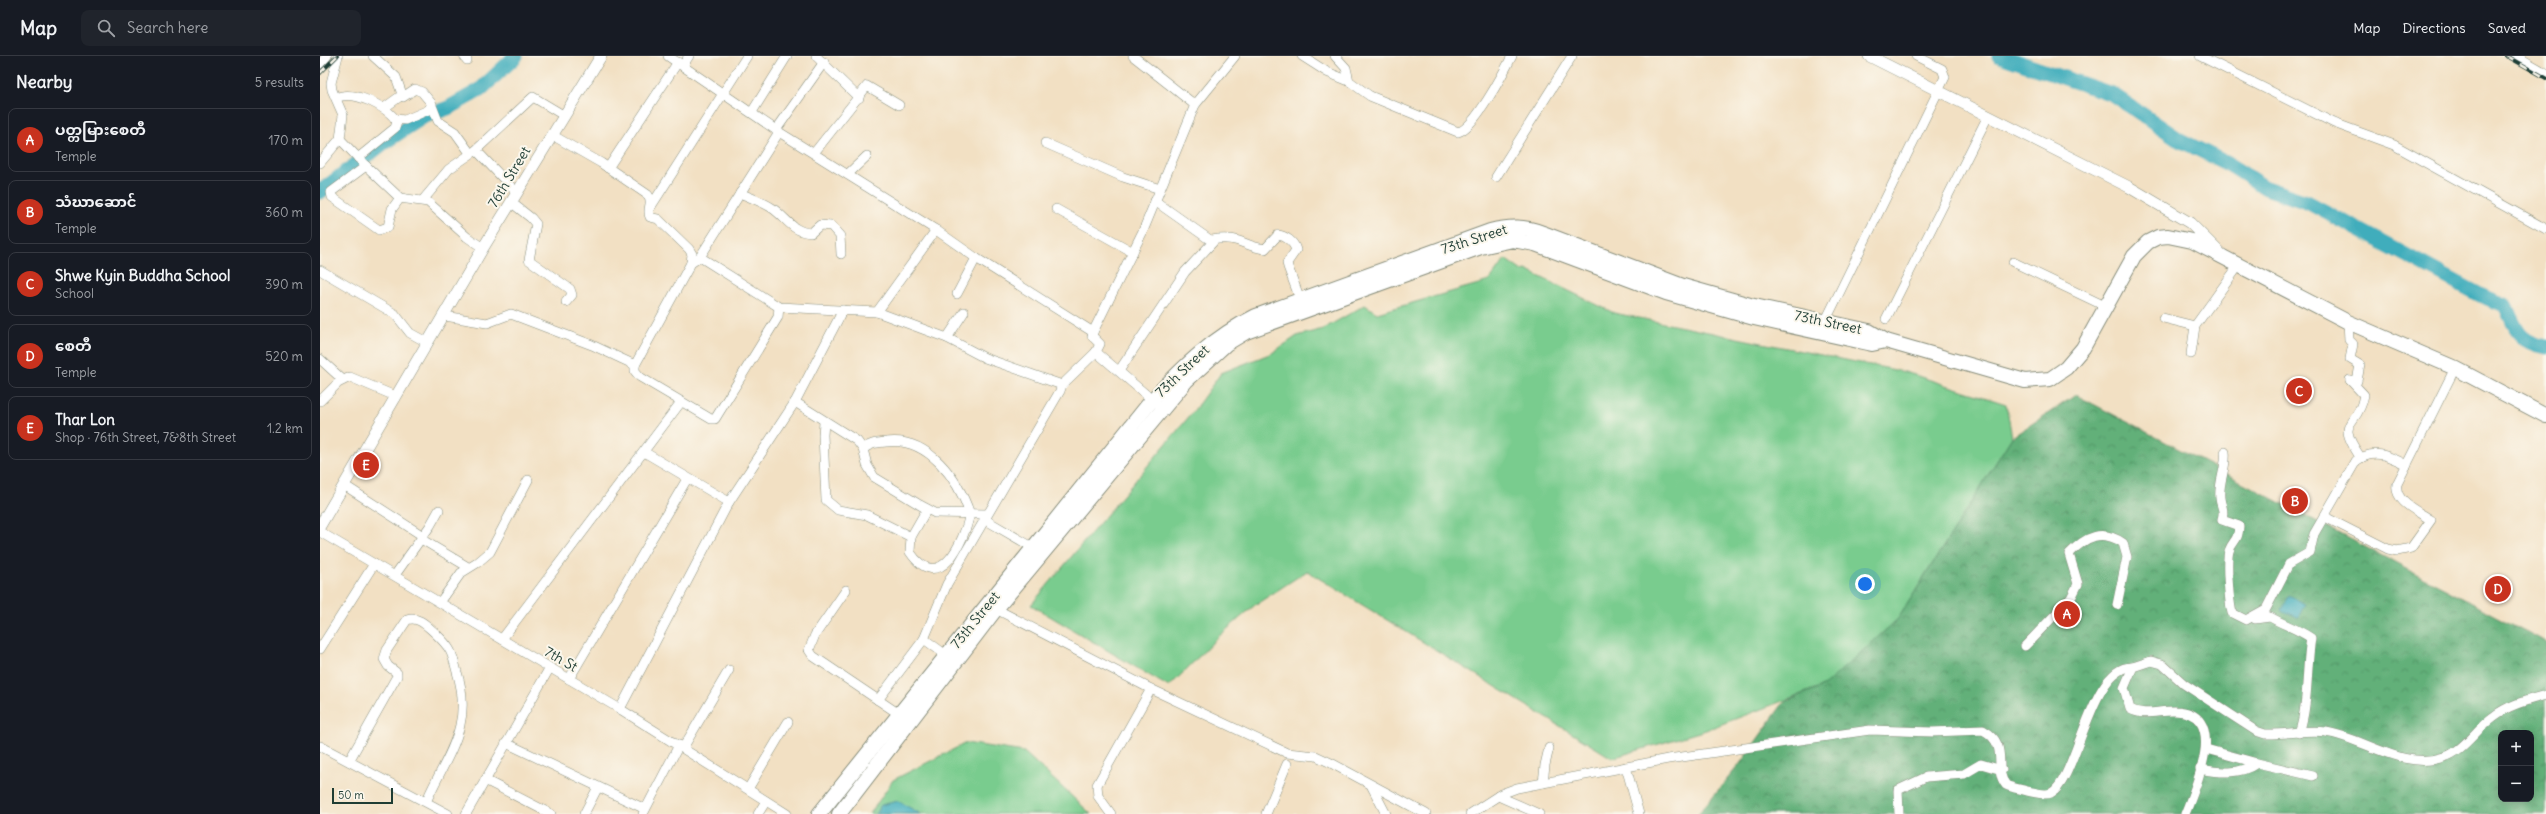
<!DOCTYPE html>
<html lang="en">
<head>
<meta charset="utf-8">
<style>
  :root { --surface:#171b24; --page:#20242c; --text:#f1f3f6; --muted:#9ea1a6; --line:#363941; --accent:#c8321e }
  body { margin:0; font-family:Delius,"Noto Sans Myanmar",sans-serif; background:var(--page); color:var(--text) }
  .controls { position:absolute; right:12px; bottom:12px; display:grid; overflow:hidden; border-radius:8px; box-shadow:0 2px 10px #0003 }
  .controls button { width:36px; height:36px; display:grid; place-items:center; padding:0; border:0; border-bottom:1px solid var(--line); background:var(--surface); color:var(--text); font:20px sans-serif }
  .scale { position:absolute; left:12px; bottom:10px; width:61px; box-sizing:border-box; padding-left:4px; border:2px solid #1f3d34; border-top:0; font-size:11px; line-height:14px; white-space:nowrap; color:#1f3d34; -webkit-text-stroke:3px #fbf7ec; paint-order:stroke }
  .you { position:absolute; left:1545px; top:528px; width:14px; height:14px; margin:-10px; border:3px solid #fff; border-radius:50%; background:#1a73e8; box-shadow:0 0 0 6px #1a73e833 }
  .badge { display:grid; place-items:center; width:26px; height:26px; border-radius:50%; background:var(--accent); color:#fff; font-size:13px; font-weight:700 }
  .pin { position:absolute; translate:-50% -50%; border:2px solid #fff; box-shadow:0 1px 4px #0006 }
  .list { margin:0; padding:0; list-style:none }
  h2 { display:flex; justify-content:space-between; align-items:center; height:52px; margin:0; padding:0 16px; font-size:17px }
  h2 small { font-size:13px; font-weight:400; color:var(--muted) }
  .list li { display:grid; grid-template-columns:26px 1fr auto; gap:12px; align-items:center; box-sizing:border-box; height:64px; margin:0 8px 8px; padding:0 8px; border:1px solid var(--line); border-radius:8px }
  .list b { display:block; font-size:15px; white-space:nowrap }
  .list p { margin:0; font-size:13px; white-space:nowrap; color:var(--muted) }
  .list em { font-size:13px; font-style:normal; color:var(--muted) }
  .icon { flex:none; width:22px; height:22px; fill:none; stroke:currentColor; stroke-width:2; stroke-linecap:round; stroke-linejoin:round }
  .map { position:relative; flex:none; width:2226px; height:758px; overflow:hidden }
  header { display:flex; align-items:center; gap:24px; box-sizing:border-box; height:56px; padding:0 20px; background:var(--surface); border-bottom:1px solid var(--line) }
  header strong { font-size:19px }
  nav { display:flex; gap:22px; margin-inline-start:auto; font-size:14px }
  .search { width:280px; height:36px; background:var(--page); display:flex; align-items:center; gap:10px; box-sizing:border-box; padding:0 14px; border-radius:8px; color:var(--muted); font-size:15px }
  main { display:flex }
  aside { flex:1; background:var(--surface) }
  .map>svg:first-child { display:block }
</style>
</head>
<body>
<header>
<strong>Map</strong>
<div class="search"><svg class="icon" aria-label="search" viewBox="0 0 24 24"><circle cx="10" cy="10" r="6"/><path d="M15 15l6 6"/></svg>Search here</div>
<nav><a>Map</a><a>Directions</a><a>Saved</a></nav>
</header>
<main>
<aside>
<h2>Nearby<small>5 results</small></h2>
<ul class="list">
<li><span class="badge">A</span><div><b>ပတ္တမြားစေတီ</b><p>Temple</p></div><em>170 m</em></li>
<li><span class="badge">B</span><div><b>သံဃာဆောင်</b><p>Temple</p></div><em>360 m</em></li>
<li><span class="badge">C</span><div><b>Shwe Kyin Buddha School</b><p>School</p></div><em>390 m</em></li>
<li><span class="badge">D</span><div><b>စေတီ</b><p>Temple</p></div><em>520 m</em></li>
<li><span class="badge">E</span><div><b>Thar Lon</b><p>Shop · 76th Street, 7&amp;8th Street</p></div><em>1.2 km</em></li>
</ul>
</aside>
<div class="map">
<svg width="2226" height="758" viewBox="0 0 2226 758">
  <defs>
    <pattern id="forest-crowns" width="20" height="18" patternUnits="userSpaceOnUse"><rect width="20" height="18" fill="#62b079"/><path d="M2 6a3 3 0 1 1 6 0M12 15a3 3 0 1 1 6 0" fill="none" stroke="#509064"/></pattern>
  </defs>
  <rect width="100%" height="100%" fill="#fbf7ec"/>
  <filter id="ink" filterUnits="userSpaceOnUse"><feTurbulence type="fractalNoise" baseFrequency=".025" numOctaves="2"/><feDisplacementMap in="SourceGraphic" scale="8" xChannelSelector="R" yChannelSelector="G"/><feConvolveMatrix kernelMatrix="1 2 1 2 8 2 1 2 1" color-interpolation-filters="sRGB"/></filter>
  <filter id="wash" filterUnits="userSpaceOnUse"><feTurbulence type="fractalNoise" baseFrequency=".012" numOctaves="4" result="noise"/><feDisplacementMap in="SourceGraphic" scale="16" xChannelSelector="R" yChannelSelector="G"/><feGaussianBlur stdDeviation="0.9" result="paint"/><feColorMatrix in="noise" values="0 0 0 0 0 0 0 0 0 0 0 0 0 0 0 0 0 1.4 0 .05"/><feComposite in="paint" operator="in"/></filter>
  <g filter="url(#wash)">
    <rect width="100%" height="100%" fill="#f2e0c3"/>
    <g fill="#79cc8e" stroke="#4c8461">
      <path d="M1185 203 1202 215 1206 214 1294 257 1585 316 1686 348 1692 381 1578 563 1505 629 1386 674 1292 702 987 515 935 549 898 581 849 631 711 549 872 357 901 317 952 297 977 280 1003 273 1045 249 1057 257 1169 225Z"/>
      <path d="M646 687 704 696 771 758H550L573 724Z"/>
    </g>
    <path fill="url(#forest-crowns)" stroke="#407656" fill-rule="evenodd" d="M1756 339 2226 586V758H1378L1419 709 1464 646 1505 629 1578 563 1692 381ZM2181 677H2211V743H2181Z"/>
    <g fill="#3fadbc" stroke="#2f7578">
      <path d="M1969 540 1985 548 1978 562 1962 554Z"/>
      <path d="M578 745 601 758H555L561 749Z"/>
    </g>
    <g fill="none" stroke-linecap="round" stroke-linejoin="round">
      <g stroke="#3fadbc" stroke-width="15">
        <path d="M1680 0 1792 38 1860 84 1908 108 1946 132 1989 147 2162 240 2185 249C2197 274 2197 285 2226 291"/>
        <path d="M0 136 62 88 103 61 128 52 160 34 196 0"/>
      </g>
    </g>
  </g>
  <g filter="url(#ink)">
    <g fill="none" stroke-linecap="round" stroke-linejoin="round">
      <defs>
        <g id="minor">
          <path d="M18 0 11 27 12 34 23 59 20 83"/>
          <path d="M53 0 76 21 83 41 95 33 102 36 112 48 109 53"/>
          <path d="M144 0 147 4"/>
          <path d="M348 0 459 76 616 174 656 202 773 276"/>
          <path d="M496 0 539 42"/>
          <path d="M813 0 875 49"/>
          <path d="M982 0 1007 16 1029 25"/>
          <path d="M1015 0 1026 12 1029 25 1050 40 1138 76C1154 73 1184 16 1192 0"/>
          <path d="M1880 0 2014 67 2074 89 2226 173"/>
          <path d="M2196 0 2226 17"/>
          <path d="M0 8 7 0"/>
          <path d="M363 9 369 0"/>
          <path d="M16 42C33 33 69 51 77 66L75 72 38 102"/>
          <path d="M64 52 82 39"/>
          <path d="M432 56 467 0"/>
          <path d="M75 63 85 64 113 52 118 65 135 76 150 97"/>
          <path d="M456 74 504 6"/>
          <path d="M232 79 281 107 328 139C334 146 326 153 330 161L338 163 369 193 372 198 371 207"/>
          <path d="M725 87 803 121 840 133"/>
          <path d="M494 97 547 30 579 49"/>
          <path d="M0 107 20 83 44 108 80 142 108 146 147 181 163 192"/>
          <path d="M46 110 11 136 12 141 59 174 68 171 72 153 80 142"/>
          <path d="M288 112 358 6"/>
          <path d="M528 118 547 100"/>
          <path d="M1176 121 1252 0"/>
          <path d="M197 137 156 94 213 41 243 59"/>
          <path d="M420 137C431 142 443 146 452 152 467 162 472 176 491 177L500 169 511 170 520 180 521 198"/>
          <path d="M103 144 129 113 155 95"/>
          <path d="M192 147 211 162 216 168 209 204 250 233 252 239 246 246"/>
          <path d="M330 152 427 0"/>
          <path d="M736 153 813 196"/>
          <path d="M892 184C918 179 923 190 945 193L958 179C966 180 974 186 976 194L967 207 968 211 980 243"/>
          <path d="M380 201 459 251 557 256 627 282 665 302 742 329 776 296"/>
          <path d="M1693 206 1787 251"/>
          <path d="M0 214 75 258 90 277 108 287"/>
          <path d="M637 238 656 202"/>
          <path d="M557 256 616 174"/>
          <path d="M125 260 167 267 191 258 272 289 315 309 371 207 380 201 459 76"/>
          <path d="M1843 262 1875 270"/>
          <path d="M1566 263 1668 60"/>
          <path d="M1505 266 1625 21 1622 13 1596 0"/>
          <path d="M2028 266 2029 284 2033 288 2030 303 2040 309 2037 325 2030 324"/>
          <path d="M627 282 644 256"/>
          <path d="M1871 298 1875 270 1919 209"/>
          <path d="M0 303 23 324"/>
          <path d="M315 309V315L320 321 391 363H395L458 261 459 251"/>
          <path d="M799 315 865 216 893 186 835 145"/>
          <path d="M2030 324 2044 339C2038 374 2013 361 2041 402"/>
          <path d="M0 345 18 327 30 321 75 340"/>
          <path d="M475 346 537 385 543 393 547 409 554 421 600 449 615 457 667 458"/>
          <path d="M836 347 776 296 780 288 772 280 773 276 823 175 875 49 915 0"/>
          <path d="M504 366 503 379 506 444 518 454 547 459 591 481 590 496C620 540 644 485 650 458 638 423 608 380 566 386 556 387 551 387 543 393"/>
          <path d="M324 396 409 446"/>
          <path d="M1905 396C1907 412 1898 426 1900 442 1901 452 1905 452 1902 464L1919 470C1918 487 1913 483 1909 495 1906 506 1909 545 1912 557L1926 564 1946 553 1969 508 1990 496 1994 478 2036 405C2054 392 2069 400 2087 409"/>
          <path d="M24 429 103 480"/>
          <path d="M2005 461 2068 493 2077 495 2091 492 2111 464C2098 455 2074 446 2077 428L2135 312"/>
          <path d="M664 463 714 492"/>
          <path d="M0 476 300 653 467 758"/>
          <path d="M591 481 607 453"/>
          <path d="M101 483 148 511"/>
          <path d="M75 519 110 470 119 454"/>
          <path d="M526 534 495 579 489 594 493 600 579 658"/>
          <path d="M121 545 141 517 157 507 170 496 208 424"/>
          <path d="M672 551 831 633 967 697 996 700 1011 707 1106 758"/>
          <path d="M1935 563 1950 561C1964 569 1978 573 1991 582 1986 613 1989 647 1979 677"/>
          <path d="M182 583 361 346"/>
          <path d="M604 583 626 599"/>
          <path d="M1705 590 1751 542 1758 528 1749 498C1766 480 1782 473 1803 487L1807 501 1797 549"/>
          <path d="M0 593 54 508"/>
          <path d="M249 623 367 423"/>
          <path d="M558 644 604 583 627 528 740 335 742 329"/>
          <path d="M300 653 409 446 475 346 523 254"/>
          <path d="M186 687 325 753"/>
          <path d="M0 690 128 758"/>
          <path d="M363 692 409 614"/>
          <path d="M1886 693 1937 707"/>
          <path d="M29 705 77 620V617L68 610 64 603 67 594 87 564C99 560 107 570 115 577 131 592 132 596 137 616 154 670 127 698 106 746"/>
          <path d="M1306 711 1319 758"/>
          <path d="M1880 713C1900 717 1920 719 1937 707L1993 720"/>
          <path d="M165 724 231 758"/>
          <path d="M1223 727 1225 709 1229 692"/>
          <path d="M1052 731 1066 758"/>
          <path d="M428 733 468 666"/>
          <path d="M1178 740 1219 758"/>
          <path d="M146 758 229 613"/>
          <path d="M264 758 278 731"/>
          <path d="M323 758 359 689"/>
          <path d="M438 758 446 745"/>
          <path d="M791 758 778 740 777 729 831 633"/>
          <path d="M946 758 967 708"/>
          <path d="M1150 758 1181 738 1197 732 1348 703 1550 674 1612 676 1663 674C1691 689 1672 713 1686 729 1692 732 1700 733 1707 735 1714 736 1724 740 1731 737 1757 725 1770 608 1813 611"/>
          <path d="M1579 758 1578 734 1606 721 1644 718 1661 708 1682 714"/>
          <path d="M1865 758C1876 730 1910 656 1855 655 1840 654 1824 661 1810 653L1804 632 1813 611 1831 605 1842 608 1864 628 1936 675 1945 678C1965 679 1987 673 2006 676 2044 682 2083 715 2124 701 2144 695 2156 673 2173 661 2188 649 2208 644 2226 639"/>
        </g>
        <g id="tertiary">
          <path d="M1549 0 1809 131 1870 167 1902 199"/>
          <path d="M0 470 163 192 281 0"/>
        </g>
        <g id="primary">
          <path d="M499 758 832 344C864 310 894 281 936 260L1170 175C1190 170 1203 170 1223 177L1363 230 1430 249 1549 275 1566 285 1705 325 1730 323 1746 312 1763 292 1814 200 1828 186 1838 181 1848 180 1872 185 2028 266 2135 312 2226 360"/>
          <path d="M519 758 676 553 867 324 906 288 926 276 1161 191 1193 184 1215 188 1346 237 1434 262 1552 288 1566 285"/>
        </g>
        <path id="trunk" d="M980 243 983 254"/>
      </defs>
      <use href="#minor" stroke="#888e7c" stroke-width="10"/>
      <use href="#tertiary" stroke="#888e7c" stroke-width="12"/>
      <use href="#primary" stroke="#888e7c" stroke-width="16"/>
      <use href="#trunk" stroke="#888e7c" stroke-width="16"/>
      <use href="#minor" stroke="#fff" stroke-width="9"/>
      <use href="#tertiary" stroke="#fff" stroke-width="11"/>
      <use href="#primary" stroke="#fff" stroke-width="14"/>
      <use href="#trunk" stroke="#fff" stroke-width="14"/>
      <defs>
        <g id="rail">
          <path d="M2187 0 2226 22"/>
          <path d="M0 17 17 0"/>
        </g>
      </defs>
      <use href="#rail" stroke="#1f3d34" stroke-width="4"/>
      <use href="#rail" stroke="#fbf7ec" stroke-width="2.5" stroke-dasharray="8" stroke-linecap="butt"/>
    </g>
  </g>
  <g text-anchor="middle" stroke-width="4" stroke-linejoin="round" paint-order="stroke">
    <g font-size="14" fill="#1f3d34" stroke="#fbf7ec">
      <text transform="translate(189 121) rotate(-59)" y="5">76th Street</text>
      <text transform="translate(1154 183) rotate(-18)" y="5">73th Street</text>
      <text transform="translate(1508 266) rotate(12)" y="5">73th Street</text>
      <text transform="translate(862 315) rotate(-44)" y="5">73th Street</text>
      <text transform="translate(655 564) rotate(-51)" y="5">73th Street</text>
      <text transform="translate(241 603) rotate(30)" y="5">7th St</text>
    </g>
  </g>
</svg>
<div class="controls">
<button>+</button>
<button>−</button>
</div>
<div class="scale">50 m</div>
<div class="you"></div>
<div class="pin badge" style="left:1747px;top:558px">A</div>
<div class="pin badge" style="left:1975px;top:445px">B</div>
<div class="pin badge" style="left:1979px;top:335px">C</div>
<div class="pin badge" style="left:2178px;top:533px">D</div>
<div class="pin badge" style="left:46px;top:409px">E</div>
</div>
</main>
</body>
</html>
